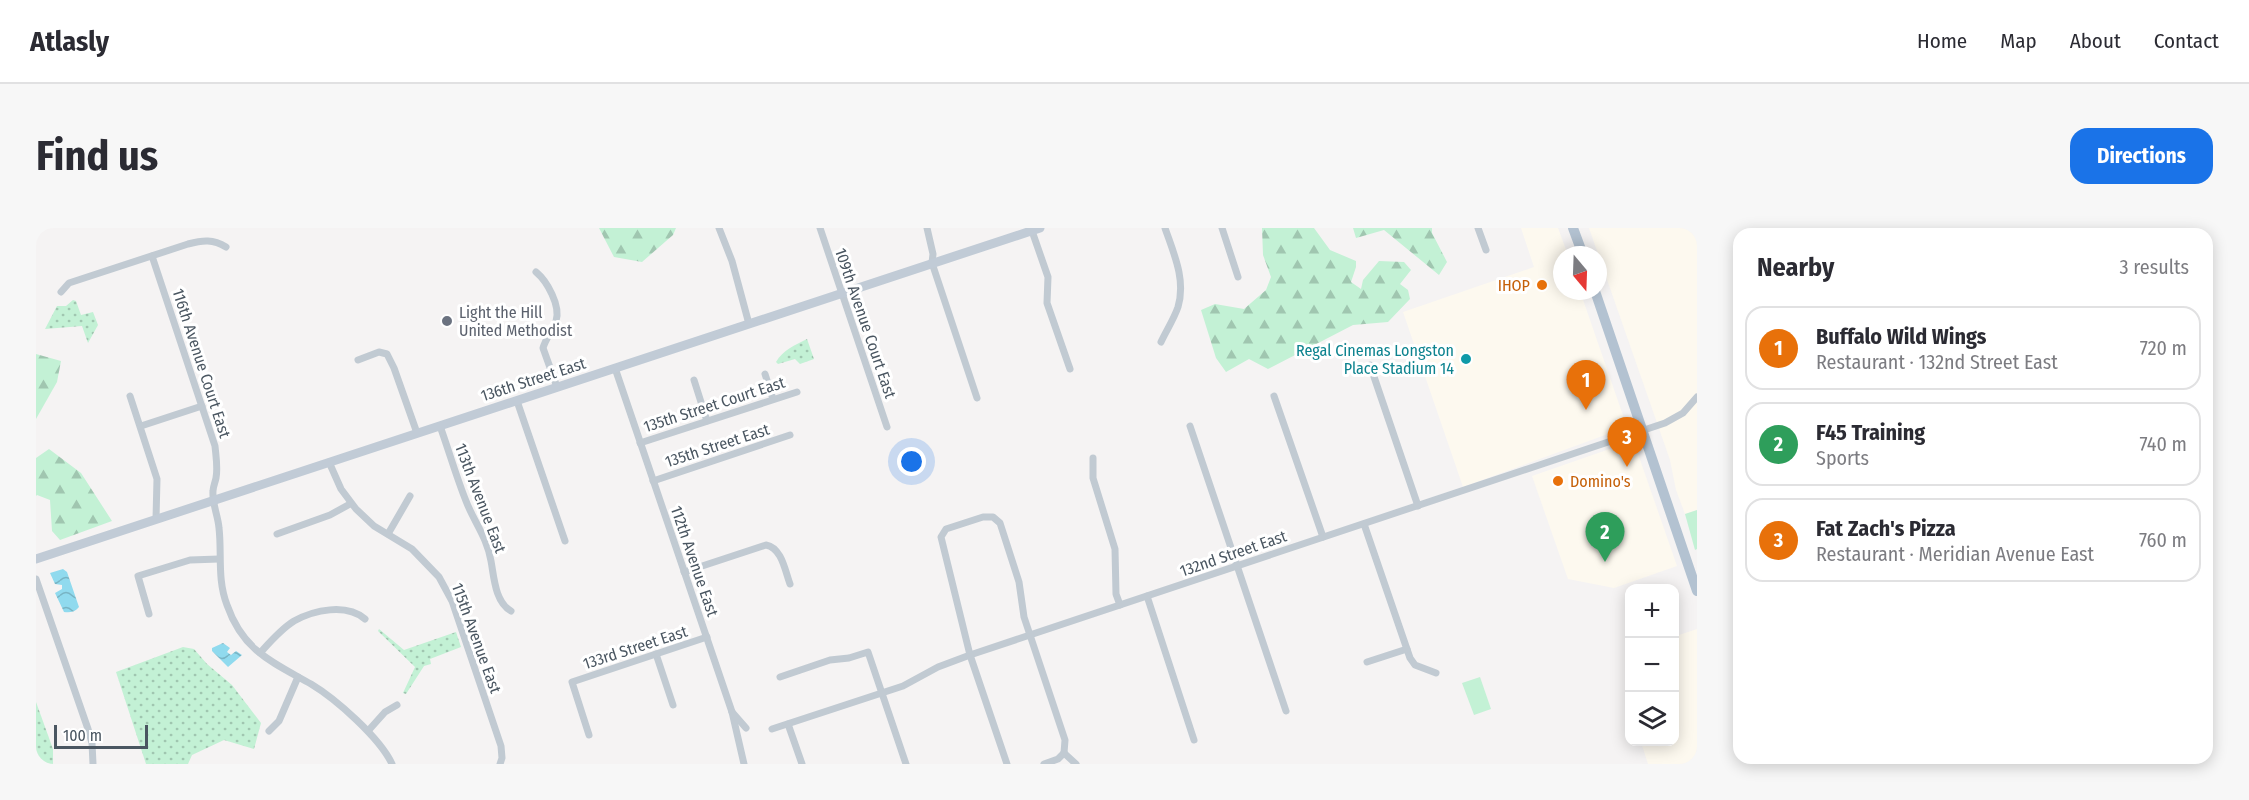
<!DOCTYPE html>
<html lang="en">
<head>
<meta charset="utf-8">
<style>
  :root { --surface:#fff; --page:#f7f7f7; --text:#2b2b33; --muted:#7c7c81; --line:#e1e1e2; --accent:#1a73e8 }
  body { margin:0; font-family:"Fira Sans Condensed",sans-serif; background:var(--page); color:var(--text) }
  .controls { position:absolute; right:18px; bottom:18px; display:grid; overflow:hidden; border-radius:12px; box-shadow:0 3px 15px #0003 }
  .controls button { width:54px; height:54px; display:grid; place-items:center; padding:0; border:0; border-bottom:2px solid var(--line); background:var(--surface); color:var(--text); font:30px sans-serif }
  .compass { position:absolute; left:1517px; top:18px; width:54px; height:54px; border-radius:50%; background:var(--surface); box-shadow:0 3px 15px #0003; rotate:161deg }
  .scale { position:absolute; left:18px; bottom:15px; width:94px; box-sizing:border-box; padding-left:6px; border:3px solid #4a5661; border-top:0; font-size:16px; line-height:21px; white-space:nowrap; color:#4a5661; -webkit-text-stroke:4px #fff; paint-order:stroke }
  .you { position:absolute; left:876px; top:234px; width:21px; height:21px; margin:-15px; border:4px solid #fff; border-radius:50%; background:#1a73e8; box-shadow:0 0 0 9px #1a73e833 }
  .badge { display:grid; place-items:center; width:39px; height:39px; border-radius:50%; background:var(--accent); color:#fff; font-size:20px; font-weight:700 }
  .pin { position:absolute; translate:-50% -50px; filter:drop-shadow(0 2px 3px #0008) }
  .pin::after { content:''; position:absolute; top:32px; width:21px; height:18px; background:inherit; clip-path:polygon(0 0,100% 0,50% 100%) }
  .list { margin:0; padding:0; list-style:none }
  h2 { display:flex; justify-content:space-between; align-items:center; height:78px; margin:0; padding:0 24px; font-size:26px }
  h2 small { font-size:20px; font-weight:400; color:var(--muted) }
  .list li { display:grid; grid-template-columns:39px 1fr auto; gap:18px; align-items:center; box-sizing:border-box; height:84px; margin:0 12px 12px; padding:0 12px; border:2px solid var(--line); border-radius:18px }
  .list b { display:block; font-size:22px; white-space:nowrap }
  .list p { margin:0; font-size:20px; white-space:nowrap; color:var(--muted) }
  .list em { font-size:20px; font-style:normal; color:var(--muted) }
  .icon { flex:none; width:33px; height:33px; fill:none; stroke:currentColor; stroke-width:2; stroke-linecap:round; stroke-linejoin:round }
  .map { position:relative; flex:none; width:1661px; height:536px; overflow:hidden; border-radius:18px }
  header { display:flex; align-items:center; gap:36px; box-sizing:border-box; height:84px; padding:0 30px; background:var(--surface); border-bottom:2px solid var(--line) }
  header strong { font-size:28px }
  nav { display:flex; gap:33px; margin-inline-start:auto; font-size:21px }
  .intro { display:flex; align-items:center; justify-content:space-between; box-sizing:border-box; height:144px; padding:0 36px }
  h1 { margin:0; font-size:42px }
  .button { padding:15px 27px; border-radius:18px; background:var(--accent); color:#fff; font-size:21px; font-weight:700 }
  main { display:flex; gap:36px; padding:0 36px }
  aside { flex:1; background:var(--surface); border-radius:18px; box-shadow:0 3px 15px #0003 }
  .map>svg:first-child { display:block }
</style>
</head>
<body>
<header>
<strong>Atlasly</strong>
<nav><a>Home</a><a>Map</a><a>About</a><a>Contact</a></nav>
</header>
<div class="intro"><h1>Find us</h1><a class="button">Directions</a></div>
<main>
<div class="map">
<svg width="1661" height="536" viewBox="0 0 1661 536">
  <defs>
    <pattern id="forest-firs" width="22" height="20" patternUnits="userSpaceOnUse" patternTransform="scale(1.5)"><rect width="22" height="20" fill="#c3f1d5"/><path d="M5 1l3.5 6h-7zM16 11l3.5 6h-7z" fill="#a0c6b0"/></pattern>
    <pattern id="park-dots" width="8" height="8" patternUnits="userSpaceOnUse" patternTransform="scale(1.5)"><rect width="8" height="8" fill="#c3f1d5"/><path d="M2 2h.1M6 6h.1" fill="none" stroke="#a0c6b0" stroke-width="1.8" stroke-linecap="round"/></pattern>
    <pattern id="water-waves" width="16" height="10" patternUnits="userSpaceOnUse" patternTransform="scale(1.5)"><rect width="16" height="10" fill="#90daee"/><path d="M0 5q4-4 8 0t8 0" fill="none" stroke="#78b4c4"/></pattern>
  </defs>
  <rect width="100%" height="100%" fill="#f5f3f3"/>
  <g fill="#fdf9ef">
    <path d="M1485 0H1522L1532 27H1526V63H1544L1591 199 1427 259 1367 84 1498 39Z"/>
    <path d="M1553 0H1661V282L1649 286 1640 262 1634 232Z"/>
    <path d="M1588 216 1595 218 1601 223 1641 338 1578 360 1532 351 1496 248Z"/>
    <path d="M1661 401V536H1612L1605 514H1638L1639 410 1640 408Z"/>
  </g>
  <g fill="#c3f1d5">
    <path d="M1661 282V321L1659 322 1649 286Z"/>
    <path d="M1444 449 1455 481 1438 487 1426 455Z"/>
  </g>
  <g fill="url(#forest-firs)">
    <path d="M563 0H640L637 7 606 34 578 29Z"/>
    <path d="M1226 0H1278L1294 22 1320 33V39L1315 54 1325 61 1327 52 1343 33 1368 34 1375 42 1364 56 1372 62 1374 71 1352 94 1317 97 1232 141 1213 131 1190 144 1180 130 1165 82 1179 76 1208 81 1230 62 1235 49 1227 27Z"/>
    <path d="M1317 0H1396V5L1411 34 1403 47 1348 2 1320 10Z"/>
    <path d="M0 126 25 133 21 154 0 191Z"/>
    <path d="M13 221 45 245 76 293 24 312 16 303 14 272 1 267 0 268V230Z"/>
  </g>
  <g fill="url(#park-dots)">
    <path d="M37 72 40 73 45 87 57 84 62 97 52 115 46 98 9 101 21 78H30Z"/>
    <path d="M771 111 778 131 764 136 759 131 742 136 740 134C747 122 759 117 771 111Z"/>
    <path d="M343 401 368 422 420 404 425 419 394 431 395 436 388 438 370 466 367 465 379 439 342 403Z"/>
    <path d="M147 419 158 421 171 436 196 457 225 495 218 521 188 512 156 527 152 536H110L80 444Z"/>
    <path d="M0 474 17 521V536H0Z"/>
  </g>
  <g fill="url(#water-waves)">
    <path d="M27 341 31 344 43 379C39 384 34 385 28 384L19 365 26 361V357L19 356 14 345Z"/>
    <path d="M187 415 194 420 191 424 195 427 200 423 206 427 192 439 176 423V420Z"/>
  </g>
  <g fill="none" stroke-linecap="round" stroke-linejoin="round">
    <g stroke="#c1cad2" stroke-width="7">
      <path d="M683 0 696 33 713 96"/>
      <path d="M784 0 851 199"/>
      <path d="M891 0 897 26 896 35 941 170"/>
      <path d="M1186 0 1202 49"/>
      <path d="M1442 0 1450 22"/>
      <path d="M996 3 1012 49 1011 75 1034 141"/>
      <path d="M116 28 179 218C180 229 182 240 180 250 179 255 177 259 177 263 176 276 182 287 183 300 186 326 181 351 191 377 207 423 236 434 275 456 300 471 344 510 356 536"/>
      <path d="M500 44C511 53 525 78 520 93 517 102 510 110 507 120L521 159"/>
      <path d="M25 64 33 55 152 16C167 12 177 11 190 19"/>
      <path d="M1125 114C1130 103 1138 91 1142 79 1150 52 1138 26 1129 0"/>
      <path d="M322 132 343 124 351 126 358 140 381 205"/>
      <path d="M1334 137 1382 278"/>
      <path d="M579 140 696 484 708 536"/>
      <path d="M729 146 737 171"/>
      <path d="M658 152 671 193"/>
      <path d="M94 168 121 251 120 291"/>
      <path d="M1238 168 1287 309"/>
      <path d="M481 173 529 313"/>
      <path d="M105 198 166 178"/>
      <path d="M404 198C413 223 420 248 430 273 438 294 451 309 455 333 458 349 459 374 475 383"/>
      <path d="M1154 198 1250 483"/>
      <path d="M604 215 761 164"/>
      <path d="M1057 230V250L1079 321 1080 366 1084 377"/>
      <path d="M293 234 305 261 320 281 338 298 376 321 403 349 416 373 465 518 466 530 464 536"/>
      <path d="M617 253 754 207"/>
      <path d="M1328 296 1374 430 1379 437 1400 445"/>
      <path d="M241 306 294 287 314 276"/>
      <path d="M352 306 374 268"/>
      <path d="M648 344 730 317C746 320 749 343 754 356"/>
      <path d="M0 351 52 501 56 515 57 536"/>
      <path d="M1111 368 1158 512"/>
      <path d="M113 386 102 348 154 332 183 331"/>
      <path d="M224 425C234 414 245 401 258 393 278 382 310 375 329 391"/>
      <path d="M620 426 637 477"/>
      <path d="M1331 434 1371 421"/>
      <path d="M744 449 794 432 813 430 832 424 870 536"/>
      <path d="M696 484 710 500"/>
      <path d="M752 496 766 536"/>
      <path d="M736 501 867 458 902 439 934 427 1629 195 1647 185 1661 169"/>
      <path d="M233 503 243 493 262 449"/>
      <path d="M332 503 349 484 361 477"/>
      <path d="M553 507 536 454 671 409"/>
      <path d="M1028 525 1040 536"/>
      <path d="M971 536 934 427 905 309 910 301 947 289H957L964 295 983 354 988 389 1029 512 1028 525"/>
      <path d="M1008 536 1022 531 1028 525"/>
    </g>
    <path stroke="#c1cbd6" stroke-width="9" d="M0 331 1004 0"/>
    <g stroke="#b3c2d1" stroke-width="10">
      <path d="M1537 0 1547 27"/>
      <path d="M1559 63 1661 363"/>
    </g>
  </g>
  <g fill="#e8710a" stroke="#fff" stroke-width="2">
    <circle cx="1506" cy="57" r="6"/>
    <circle cx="1522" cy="253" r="6"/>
  </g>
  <circle fill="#6b7280" stroke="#fff" stroke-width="2" cx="411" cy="93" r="6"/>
  <circle fill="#0f9aa8" stroke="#fff" stroke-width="2" cx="1430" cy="131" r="6"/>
  <g text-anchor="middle" stroke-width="6" stroke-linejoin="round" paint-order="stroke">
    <g font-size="16" fill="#c56008" stroke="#fff" text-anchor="end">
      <text x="1494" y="63">IHOP</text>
      <text x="1534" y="259" text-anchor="start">Domino's</text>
    </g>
    <g font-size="16" fill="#5b616d" stroke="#fff" text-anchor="start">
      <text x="423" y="90">Light the Hill<tspan x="423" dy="18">United Methodist</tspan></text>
    </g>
    <g font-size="16" fill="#4a5661" stroke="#fff">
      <text transform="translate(830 95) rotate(71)" y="6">109th Avenue Court East</text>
      <text transform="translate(166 135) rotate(72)" y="6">116th Avenue Court East</text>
      <text transform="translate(497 151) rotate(-18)" y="6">136th Street East</text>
      <text transform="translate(678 176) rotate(-18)" y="6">135th Street Court East</text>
      <text transform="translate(681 217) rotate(-18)" y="6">135th Street East</text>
      <text transform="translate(445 270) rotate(69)" y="6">113th Avenue East</text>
      <text transform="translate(1197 325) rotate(-19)" y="6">132nd Street East</text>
      <text transform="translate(659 333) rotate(71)" y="6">112th Avenue East</text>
      <text transform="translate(441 410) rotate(70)" y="6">115th Avenue East</text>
      <text transform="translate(599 419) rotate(-18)" y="6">133rd Street East</text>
    </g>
    <g font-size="16" fill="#0d838f" stroke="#fff" text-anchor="end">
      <text x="1418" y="128">Regal Cinemas Longston<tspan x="1418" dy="18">Place Stadium 14</tspan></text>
    </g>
  </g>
</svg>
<div class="controls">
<button>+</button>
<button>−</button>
<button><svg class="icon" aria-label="layers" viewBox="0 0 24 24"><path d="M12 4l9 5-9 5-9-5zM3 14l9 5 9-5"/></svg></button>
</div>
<svg class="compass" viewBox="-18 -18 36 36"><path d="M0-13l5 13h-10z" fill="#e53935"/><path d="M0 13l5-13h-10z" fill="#7c7c81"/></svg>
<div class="scale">100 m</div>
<div class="you"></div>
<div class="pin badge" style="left:1550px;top:182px;background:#e8710a">1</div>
<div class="pin badge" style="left:1569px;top:334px;background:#2e9e5b">2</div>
<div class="pin badge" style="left:1591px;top:239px;background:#e8710a">3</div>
</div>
<aside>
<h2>Nearby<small>3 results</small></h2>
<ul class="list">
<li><span class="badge" style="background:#e8710a">1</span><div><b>Buffalo Wild Wings</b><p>Restaurant · 132nd Street East</p></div><em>720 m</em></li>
<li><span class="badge" style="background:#2e9e5b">2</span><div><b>F45 Training</b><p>Sports</p></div><em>740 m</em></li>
<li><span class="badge" style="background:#e8710a">3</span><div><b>Fat Zach's Pizza</b><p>Restaurant · Meridian Avenue East</p></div><em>760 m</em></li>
</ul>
</aside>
</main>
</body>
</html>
